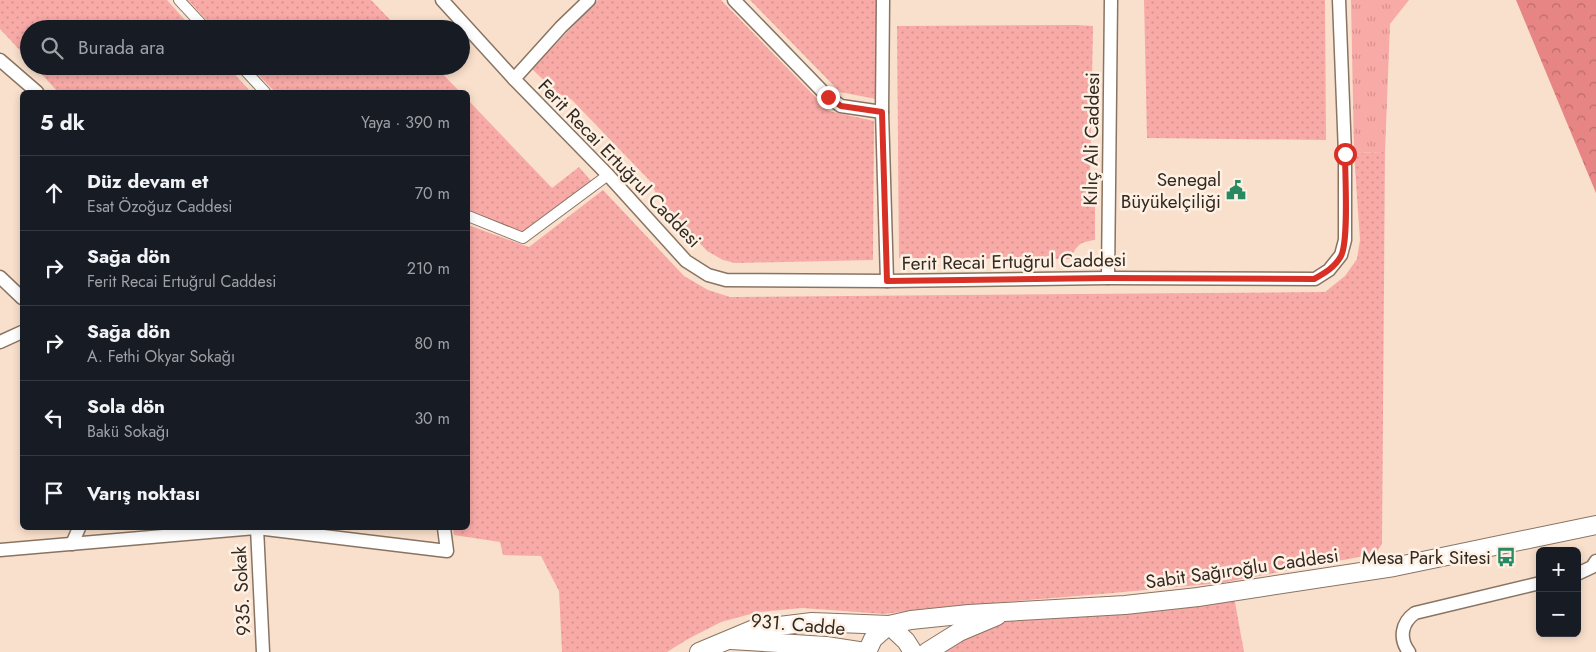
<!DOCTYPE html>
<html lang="tr">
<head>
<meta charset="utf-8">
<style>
  :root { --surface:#171b24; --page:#20242c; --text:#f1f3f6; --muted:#9ea1a6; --line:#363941 }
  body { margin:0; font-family:Jost,sans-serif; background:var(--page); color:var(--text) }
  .controls { position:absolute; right:15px; bottom:15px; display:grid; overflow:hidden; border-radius:8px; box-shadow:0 2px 8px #0003 }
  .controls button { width:45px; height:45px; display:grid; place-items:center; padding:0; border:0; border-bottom:1px solid var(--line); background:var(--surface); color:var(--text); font:25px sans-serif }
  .stop { position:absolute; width:15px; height:15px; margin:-11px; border:4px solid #d93025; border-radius:50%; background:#fff }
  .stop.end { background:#d93025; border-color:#fff; box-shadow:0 1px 5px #0008 }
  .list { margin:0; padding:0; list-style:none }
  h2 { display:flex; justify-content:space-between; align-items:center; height:65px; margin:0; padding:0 20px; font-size:21px }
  h2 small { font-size:16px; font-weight:400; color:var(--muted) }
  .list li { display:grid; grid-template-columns:32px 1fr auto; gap:15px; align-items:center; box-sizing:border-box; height:75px; padding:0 20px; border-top:1px solid var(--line) }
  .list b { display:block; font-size:19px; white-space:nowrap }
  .list p { margin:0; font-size:16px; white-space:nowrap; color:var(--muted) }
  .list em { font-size:16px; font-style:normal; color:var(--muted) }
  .icon { flex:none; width:28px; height:28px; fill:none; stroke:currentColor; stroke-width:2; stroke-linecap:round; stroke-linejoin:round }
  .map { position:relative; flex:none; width:1596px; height:652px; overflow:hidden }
  .search { position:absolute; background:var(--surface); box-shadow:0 2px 8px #0003; left:20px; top:20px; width:450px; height:55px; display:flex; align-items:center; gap:12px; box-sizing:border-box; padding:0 18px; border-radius:28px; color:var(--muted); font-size:19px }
  .panel { position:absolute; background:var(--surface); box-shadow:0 2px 8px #0003; left:20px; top:90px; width:450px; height:440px; border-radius:8px }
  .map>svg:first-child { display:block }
</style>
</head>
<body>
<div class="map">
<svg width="1596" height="652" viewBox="0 0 1596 652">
  <defs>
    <pattern id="grass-dots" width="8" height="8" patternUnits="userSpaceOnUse" patternTransform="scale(1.25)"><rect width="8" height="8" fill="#f8aaa7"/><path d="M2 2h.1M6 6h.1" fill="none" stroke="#d5928f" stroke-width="1.8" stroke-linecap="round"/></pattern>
    <pattern id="forest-crowns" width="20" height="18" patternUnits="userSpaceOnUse" patternTransform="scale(1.25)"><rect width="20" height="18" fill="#e68583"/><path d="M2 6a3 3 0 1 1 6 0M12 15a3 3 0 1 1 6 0" fill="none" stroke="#bb6d6b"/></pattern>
    <pattern id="park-tufts" width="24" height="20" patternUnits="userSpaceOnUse" patternTransform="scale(1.25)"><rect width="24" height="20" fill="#f8aaa7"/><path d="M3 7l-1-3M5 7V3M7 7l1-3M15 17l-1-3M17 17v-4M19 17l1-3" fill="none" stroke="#d5928f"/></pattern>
  </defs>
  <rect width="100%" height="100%" fill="#f9e0cc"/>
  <g fill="url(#grass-dots)">
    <path d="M0 0H167L193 29H29V60L0 29Z"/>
    <path d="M188 0H371L399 29H215Z"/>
    <path d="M598 0H721L829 111 874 121 873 260 735 263 723 260 707 251 658 198 650 181 571 99 557 93 532 69Z"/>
    <path d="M750 0H877L876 99 840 92Z"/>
    <path d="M1144 0H1325L1326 140 1147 138Z"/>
    <path d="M1076 25 1093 26 1090 180 1095 193V240C1080 242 1076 245 1071 259L899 258 897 26Z"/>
    <path d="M34 66H227L251 92H58Z"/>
    <path d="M250 66H435L460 92H275Z"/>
    <path d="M468 100 552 188 579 167 592 182 522 232 468 210Z"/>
    <path d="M1385 152 1382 544 1375 554 1221 583 1113 593 921 609 885 614 802 608 758 612 721 622 688 639 667 652H562L559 591 541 556 503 555 500 542 454 535 453 528H468V225L529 247 603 190 684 276 708 290 730 297 1325 292 1345 276 1357 259 1360 240 1354 153Z"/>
    <path d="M1233 591 1244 652H927L1009 611Z"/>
  </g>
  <path fill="url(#forest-crowns)" d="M1516 0H1596V193Z"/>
  <path fill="url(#park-tufts)" d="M1351 0H1409L1390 24 1385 152 1354 153Z"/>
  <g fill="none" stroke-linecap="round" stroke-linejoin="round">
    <defs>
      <g id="pedestrian">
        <path d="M179 0 206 29"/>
        <path d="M241 66 265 92"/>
        <path d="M468 216 523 238 608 175"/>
      </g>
      <g id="minor">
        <path d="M442 0 514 79 608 175 686 261 708 275 726 280 887 281 1108 278 1315 279 1329 270 1341 255 1345 240V154L1339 0"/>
        <path d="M734 0 828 97 841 106 882 112"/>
        <path d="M883 0 882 112 887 281"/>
        <path d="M0 60 37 92"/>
        <path d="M514 79 561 27 589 0"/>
        <path d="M0 277 22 298"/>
        <path d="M1108 278 1111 0"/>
        <path d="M0 342 22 332"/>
        <path d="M257 528 263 652"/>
        <path d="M72 544 79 528"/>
        <path d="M0 550 257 528 447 551 444 528"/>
        <path d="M1577 574 1592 567 1596 561"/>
        <path d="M1409 652C1399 639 1401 623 1415 613L1540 583"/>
      </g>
      <g id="secondary">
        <path d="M731 640 826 646 865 652"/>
        <path d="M699 652 754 629 812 622 889 625 911 620 969 614 1125 605 1198 597 1394 567 1596 525"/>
        <path d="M867 652 873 639 889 625 906 641 913 652"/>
        <path d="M927 652 959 632 997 616"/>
      </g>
    </defs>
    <use href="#pedestrian" stroke="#897462" stroke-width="12"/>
    <use href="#minor" stroke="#897462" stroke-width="15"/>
    <use href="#secondary" stroke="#897462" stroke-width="20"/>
    <use href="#pedestrian" stroke="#fff" stroke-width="10"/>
    <use href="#minor" stroke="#fff" stroke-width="12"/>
    <use href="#secondary" stroke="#fff" stroke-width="18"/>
  </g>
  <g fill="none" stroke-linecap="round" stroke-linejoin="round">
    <path stroke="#d93025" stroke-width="6" d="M828 97 841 106 882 112 887 281 1108 278 1314 279C1325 273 1335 267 1341 256 1349 241 1345 175 1345 154"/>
  </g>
  <defs>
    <symbol id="civic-bare" viewBox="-9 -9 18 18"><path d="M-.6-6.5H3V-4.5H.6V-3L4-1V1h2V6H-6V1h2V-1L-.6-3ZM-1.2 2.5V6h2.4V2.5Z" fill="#288a63" stroke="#fef0e3" stroke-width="2.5" paint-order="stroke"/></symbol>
    <symbol id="bus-bare" viewBox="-9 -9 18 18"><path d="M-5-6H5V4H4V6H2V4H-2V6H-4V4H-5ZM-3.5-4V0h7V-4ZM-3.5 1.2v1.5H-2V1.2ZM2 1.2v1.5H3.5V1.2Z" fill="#288a63" stroke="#fef0e3" stroke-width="2.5" paint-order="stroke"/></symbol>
  </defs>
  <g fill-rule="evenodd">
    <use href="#civic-bare" x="1222" y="176" width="28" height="28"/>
    <use href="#bus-bare" x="1492" y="543" width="28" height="28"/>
  </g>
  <g text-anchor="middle" stroke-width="5" stroke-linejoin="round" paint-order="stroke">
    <g font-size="19" fill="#322921" stroke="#fef0e3">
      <text transform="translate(1091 139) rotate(-89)" y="7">Kılıç Ali Caddesi</text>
      <text transform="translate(620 163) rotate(46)" y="7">Ferit Recai Ertuğrul Caddesi</text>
      <text transform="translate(1014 261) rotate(-1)" y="7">Ferit Recai Ertuğrul Caddesi</text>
      <text transform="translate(1242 568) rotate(-8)" y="7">Sabit Sağıroğlu Caddesi</text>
      <text transform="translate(241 591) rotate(-93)" y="7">935. Sokak</text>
      <text transform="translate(798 624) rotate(5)" y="7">931. Cadde</text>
    </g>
    <g font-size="19" fill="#322921" stroke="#fef0e3" text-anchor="end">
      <text x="1221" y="186">Senegal<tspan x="1221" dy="22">Büyükelçiliği</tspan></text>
      <text x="1491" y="564">Mesa Park Sitesi</text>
    </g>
  </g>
</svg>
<div class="controls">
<button>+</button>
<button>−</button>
</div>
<div class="stop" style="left:1345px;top:154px"></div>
<div class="stop end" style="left:828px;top:97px"></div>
<div class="search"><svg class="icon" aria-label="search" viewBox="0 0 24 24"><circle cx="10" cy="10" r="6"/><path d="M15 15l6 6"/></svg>Burada ara</div>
<section class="panel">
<h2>5 dk<small>Yaya · 390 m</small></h2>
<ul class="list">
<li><svg class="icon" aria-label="ahead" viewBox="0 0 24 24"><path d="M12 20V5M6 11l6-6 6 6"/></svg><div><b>Düz devam et</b><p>Esat Özoğuz Caddesi</p></div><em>70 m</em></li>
<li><svg class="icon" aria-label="right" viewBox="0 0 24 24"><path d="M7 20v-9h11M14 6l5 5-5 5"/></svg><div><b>Sağa dön</b><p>Ferit Recai Ertuğrul Caddesi</p></div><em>210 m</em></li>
<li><svg class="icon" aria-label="right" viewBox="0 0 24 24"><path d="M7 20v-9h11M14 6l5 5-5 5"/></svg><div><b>Sağa dön</b><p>A. Fethi Okyar Sokağı</p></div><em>80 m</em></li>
<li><svg class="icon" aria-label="left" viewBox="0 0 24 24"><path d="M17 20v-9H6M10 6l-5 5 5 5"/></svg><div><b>Sola dön</b><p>Bakü Sokağı</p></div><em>30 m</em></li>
<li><svg class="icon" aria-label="arrive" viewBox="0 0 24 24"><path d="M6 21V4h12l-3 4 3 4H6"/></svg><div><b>Varış noktası</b></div></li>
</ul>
</section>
</div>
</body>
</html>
